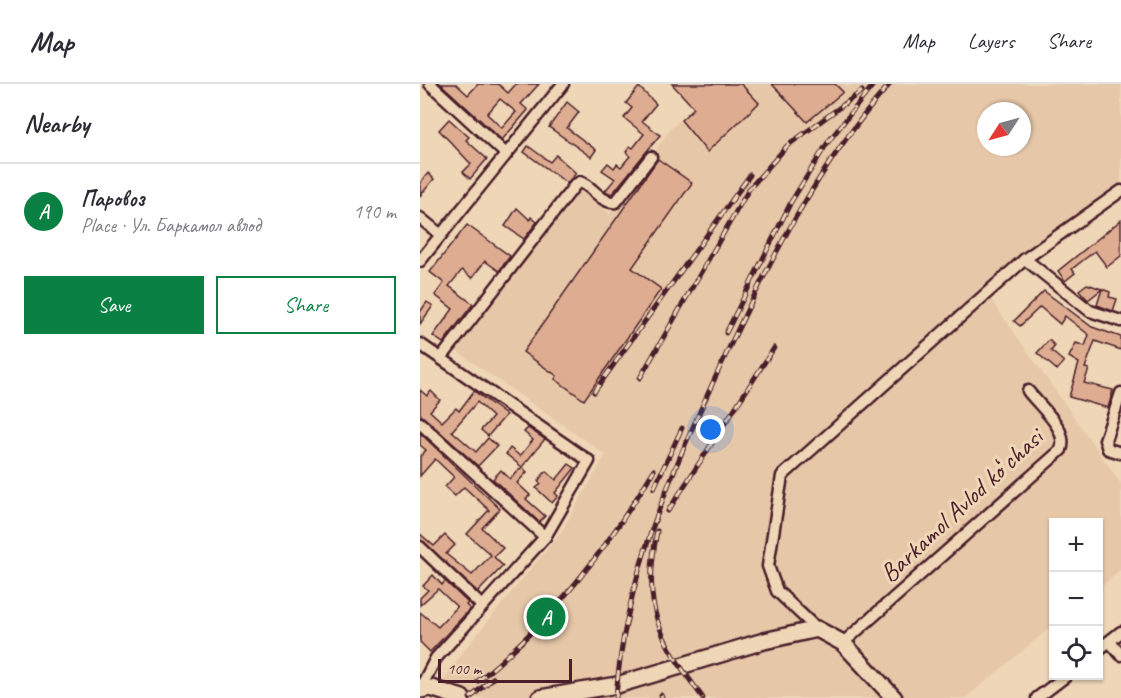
<!DOCTYPE html>
<html lang="en">
<head>
<meta charset="utf-8">
<style>
  :root { --surface:#fff; --page:#f7f7f7; --text:#2b2b33; --muted:#7c7c81; --line:#e1e1e2; --accent:#0b8043 }
  body { margin:0; font-family:Caveat,sans-serif; background:var(--page); color:var(--text) }
  .controls { position:absolute; right:18px; bottom:18px; display:grid; overflow:hidden; border-radius:0px; box-shadow:0 2px 4px #0004 }
  .controls button { width:54px; height:54px; display:grid; place-items:center; padding:0; border:0; border-bottom:2px solid var(--line); background:var(--surface); color:var(--text); font:30px sans-serif }
  .compass { position:absolute; left:557px; top:18px; width:54px; height:54px; border-radius:50%; background:var(--surface); box-shadow:0 2px 4px #0004; rotate:234deg }
  .scale { position:absolute; left:18px; bottom:15px; width:134px; box-sizing:border-box; padding-left:6px; border:3px solid #4a1f2b; border-top:0; font-size:16px; line-height:21px; white-space:nowrap; color:#4a1f2b; -webkit-text-stroke:4px #eed6b6; paint-order:stroke }
  .you { position:absolute; left:291px; top:346px; width:21px; height:21px; margin:-15px; border:4px solid #fff; border-radius:50%; background:#1a73e8; box-shadow:0 0 0 9px #1a73e833 }
  .badge { display:grid; place-items:center; width:39px; height:39px; border-radius:50%; background:var(--accent); color:#fff; font-size:20px; font-weight:700 }
  .pin { position:absolute; translate:-50% -50%; border:3px solid #fff; box-shadow:0 2px 6px #0006 }
  .list { margin:0; padding:0; list-style:none }
  h2 { display:flex; justify-content:space-between; align-items:center; height:78px; margin:0; padding:0 24px; font-size:26px }
  h2 small { font-size:20px; font-weight:400; color:var(--muted) }
  .list li { display:grid; grid-template-columns:39px 1fr auto; gap:18px; align-items:center; box-sizing:border-box; height:96px; padding:0 24px; border-top:2px solid var(--line) }
  .list b { display:block; font-size:22px; white-space:nowrap }
  .list p { margin:0; font-size:20px; white-space:nowrap; color:var(--muted) }
  .list em { font-size:20px; font-style:normal; color:var(--muted) }
  .actions { display:flex; gap:12px; padding:18px 24px }
  .actions a { flex:1; padding:14px 0; border:2px solid var(--accent); border-radius:0px; text-align:center; font-size:21px; color:var(--accent) }
  .actions .main { background:var(--accent); color:#fff }
  .icon { flex:none; width:33px; height:33px; fill:none; stroke:currentColor; stroke-width:2; stroke-linecap:round; stroke-linejoin:round }
  .map { position:relative; flex:none; width:701px; height:614px; overflow:hidden }
  header { display:flex; align-items:center; gap:36px; box-sizing:border-box; height:84px; padding:0 30px; background:var(--surface); border-bottom:2px solid var(--line) }
  header strong { font-size:28px }
  nav { display:flex; gap:33px; margin-inline-start:auto; font-size:21px }
  main { display:flex }
  aside { flex:1; background:var(--surface) }
  .map>svg:first-child { display:block }
</style>
</head>
<body>
<header>
<strong>Map</strong>
<nav><a>Map</a><a>Layers</a><a>Share</a></nav>
</header>
<main>
<aside>
<h2>Nearby<small></small></h2>
<ul class="list">
<li><span class="badge">A</span><div><b>Паровоз</b><p>Place · Ул. Баркамол авлод</p></div><em>190 m</em></li>
</ul>
<div class="actions"><a class="main">Save</a><a>Share</a></div>
</aside>
<div class="map">
<svg width="701" height="614" viewBox="0 0 701 614">
  <rect width="100%" height="100%" fill="#eed6b6"/>
  <filter id="ink" filterUnits="userSpaceOnUse"><feTurbulence type="fractalNoise" baseFrequency=".0167" numOctaves="2"/><feDisplacementMap in="SourceGraphic" scale="12" xChannelSelector="R" yChannelSelector="G"/><feConvolveMatrix kernelMatrix="1 2 1 2 8 2 1 2 1" color-interpolation-filters="sRGB"/></filter>
  <g filter="url(#ink)">
    <path fill="#e6c7a8" fill-rule="evenodd" d="M297 0H425L427 3 435 0H701V100L562 203 701 400V485L679 504 678 438H634L633 541 546 614H12L43 568 141 448 186 371 35 266 159 106 190 130 250 46ZM566 27H602V63H566Z"/>
    <g fill="#dead91" stroke="#4a1f2b" stroke-width="1.5" fill-rule="evenodd">
      <path d="M21 0H36L48 11 58 0H78L88 9 96 0H119L101 20 108 26 82 56ZM80 15 96 28 82 44 67 30Z"/>
      <path d="M252 0H321L339 19 287 68 261 36 274 24Z"/>
      <path d="M352 0H415L423 8 387 38Z"/>
      <path d="M219 3 236 20 222 37 240 51 192 110 185 107 195 95 182 86 188 79 194 84 197 80 201 83 210 72 206 68 210 62 213 64 224 50 204 34 212 24 206 19Z"/>
      <path d="M147 18 159 28 147 44 176 66 171 73 129 43Z"/>
      <path d="M29 35 49 53 46 56 67 75 50 95 43 88 51 80 19 46Z"/>
      <path d="M108 62 130 78 136 71 156 89 147 99 104 68Z"/>
      <path d="M238 75 272 99 212 184 241 205 164 316 135 295 137 292 103 268Z"/>
      <path d="M8 89 14 95 0 112V99Z"/>
      <path d="M97 124 110 136 111 133 117 138 104 155 85 142Z"/>
      <path d="M701 136V172L687 183 675 167 652 185 655 189 645 197 638 187Z"/>
      <path d="M47 141 90 172 79 187 65 177 52 194 42 186 29 202 53 220 23 259 13 252 33 225 15 211 24 199 10 188Z"/>
      <path d="M667 200 682 205 668 216 659 206Z"/>
      <path d="M682 205 690 208 689 213 697 215 693 227 677 221Z"/>
      <path d="M624 207 672 243 701 253V266L675 257 665 284 669 285 664 299 693 306 688 324 649 313 659 279 649 273 656 259 665 262 669 251 645 232 640 240 620 223 600 242 594 237Z"/>
      <path d="M7 218 13 222 0 240V228Z"/>
      <path d="M629 256 635 262 631 267 644 278 637 286 617 269Z"/>
      <path d="M0 306 7 312 11 307 20 316 10 327 22 338 36 324 39 327 54 307 86 331 68 352 61 346 73 333 57 318 32 347 56 368 68 354 77 362 58 382 0 330Z"/>
      <path d="M108 344 125 355 102 383 86 370 90 364 100 372 113 356 104 348Z"/>
      <path d="M0 349 80 425 62 444 83 464 74 473 83 482 58 508 0 456V450L14 462 25 451 35 461 26 470 52 491 71 471 47 450 69 426 44 403 35 412 25 403 34 393 15 375 0 392V373L6 366 0 361Z"/>
      <path d="M149 380 155 384 135 409 138 412 132 419 116 404 121 400 118 397 126 387 136 396Z"/>
      <path d="M102 383 107 388 97 399 110 411 106 415 125 432 119 438 73 395 81 386 90 395Z"/>
      <path d="M13 491 22 501 25 497 48 519 46 521 50 525 10 568 0 558V528L18 543 37 523 18 505 0 521V514L8 506 3 502Z"/>
    </g>
    <g fill="none" stroke-linecap="round" stroke-linejoin="round">
      <defs>
        <g id="street">
          <path d="M10 0 86 70"/>
          <path d="M0 134 21 151"/>
          <path d="M605 175 670 227 701 237"/>
          <path d="M0 177 143 0"/>
          <path d="M0 260 169 377 125 453 16 574 0 605"/>
          <path d="M22 273 155 101 160 98C173 102 181 120 196 118L231 73"/>
          <path d="M701 309 685 356 688 365 701 369"/>
          <path d="M0 339 125 453"/>
          <path d="M0 463 62 522"/>
          <path d="M397 545 357 507 348 482 362 392 605 175 701 107"/>
          <path d="M690 558 701 571"/>
          <path d="M423 559 641 366C649 345 620 323 608 307"/>
          <path d="M678 566 701 548"/>
          <path d="M617 614 646 592"/>
        </g>
        <g id="secondary">
          <path d="M0 606 11 604 42 614"/>
          <path d="M120 614 197 601 344 557 397 545 423 559 474 614"/>
        </g>
      </defs>
      <use href="#street" stroke="#4a1f2b" stroke-width="15"/>
      <use href="#secondary" stroke="#4a1f2b" stroke-width="20"/>
      <use href="#street" stroke="#eed6b6" stroke-width="10"/>
      <use href="#secondary" stroke="#eed6b6" stroke-width="15"/>
      <defs>
        <g id="rail">
          <path d="M306 249 371 118 408 58 454 0"/>
          <path d="M220 294 329 105 367 62 442 7"/>
          <path d="M174 308 330 91"/>
          <path d="M234 404 262 344"/>
          <path d="M248 427 354 264"/>
          <path d="M237 447C222 525 238 553 283 614"/>
          <path d="M58 597C133 535 184 469 234 386"/>
          <path d="M241 611 242 614"/>
          <path d="M50 614 73 594"/>
          <path d="M196 614C204 494 252 386 302 279 348 180 397 82 470 0"/>
        </g>
      </defs>
      <use href="#rail" stroke="#4a1f2b" stroke-width="5"/>
      <use href="#rail" stroke="#eed6b6" stroke-width="3" stroke-dasharray="9" stroke-linecap="butt"/>
    </g>
  </g>
  <g text-anchor="middle" stroke-width="6" stroke-linejoin="round" paint-order="stroke">
    <g font-size="26" fill="#4a1f2b" stroke="#eed6b6">
      <text transform="translate(541 421) rotate(-43)" y="9">Barkamol Аvlod koʻchasi</text>
    </g>
  </g>
</svg>
<div class="controls">
<button>+</button>
<button>−</button>
<button><svg class="icon" aria-label="locate" viewBox="0 0 24 24"><circle cx="12" cy="12" r="6"/><path d="M12 2v4M12 18v4M2 12h4M18 12h4"/></svg></button>
</div>
<svg class="compass" viewBox="-18 -18 36 36"><path d="M0-13l5 13h-10z" fill="#e53935"/><path d="M0 13l5-13h-10z" fill="#7c7c81"/></svg>
<div class="scale">100 m</div>
<div class="you"></div>
<div class="pin badge" style="left:126px;top:533px">A</div>
</div>
</main>
</body>
</html>
